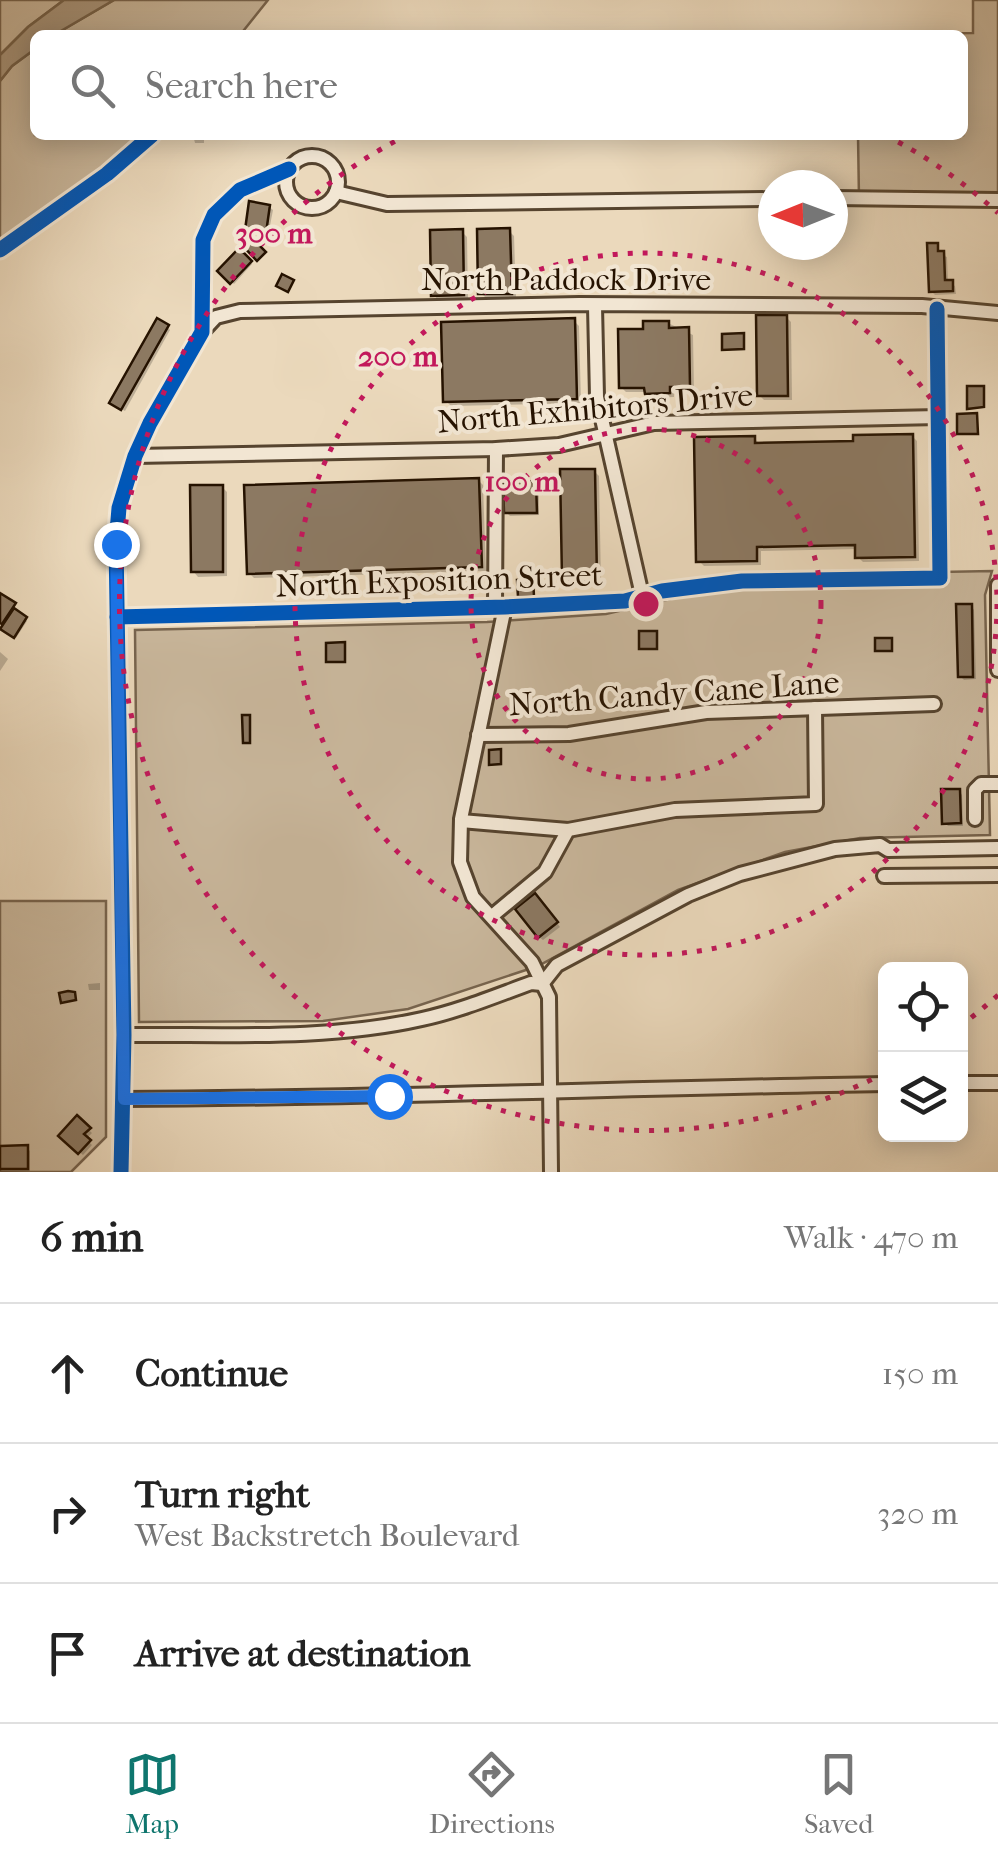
<!DOCTYPE html>
<html lang="en">
<head>
<meta charset="utf-8">
<style>
  :root { --surface:#fff; --page:#f2f2f2; --text:#222; --muted:#767676; --line:#e0e0e0; --accent:#0f766e }
  body { margin:0; font-family:"IM FELL French Canon",serif; background:var(--page); color:var(--text) }
  .controls { position:absolute; right:30px; bottom:30px; display:grid; overflow:hidden; border-radius:15px; box-shadow:0 5px 25px #0003 }
  .controls button { width:90px; height:90px; display:grid; place-items:center; padding:0; border:0; border-bottom:2px solid var(--line); background:var(--surface); color:var(--text); font:50px sans-serif }
  .compass { position:absolute; left:758px; top:170px; width:90px; height:90px; border-radius:50%; background:var(--surface); box-shadow:0 5px 25px #0003; rotate:269deg }
  .stop { position:absolute; width:30px; height:30px; margin:-22px; border:8px solid #1a73e8; border-radius:50%; background:#fff }
  .stop.end { background:#1a73e8; border-color:#fff; box-shadow:0 2px 10px #0008 }
  .list { margin:0; padding:0; list-style:none }
  h2 { display:flex; justify-content:space-between; align-items:center; height:130px; margin:0; padding:0 40px; font-size:42px }
  h2 small { font-size:32px; font-weight:400; color:var(--muted) }
  .list li { display:grid; grid-template-columns:65px 1fr auto; gap:30px; align-items:center; box-sizing:border-box; height:140px; padding:0 40px; border-top:2px solid var(--line) }
  .list b { display:block; font-size:38px; white-space:nowrap }
  .list p { margin:0; font-size:32px; white-space:nowrap; color:var(--muted) }
  .list em { font-size:32px; font-style:normal; color:var(--muted) }
  .icon { flex:none; width:55px; height:55px; fill:none; stroke:currentColor; stroke-width:2; stroke-linecap:round; stroke-linejoin:round }
  .map { position:relative; flex:none; width:998px; height:1172px; overflow:hidden }
  .search { position:absolute; background:var(--surface); box-shadow:0 5px 25px #0003; left:30px; right:30px; top:30px; height:110px; display:flex; align-items:center; gap:25px; box-sizing:border-box; padding:0 35px; border-radius:15px; color:var(--muted); font-size:38px }
  .sheet { height:550px; background:var(--surface) }
  nav { display:flex; justify-content:space-around; align-items:center; box-sizing:border-box; height:140px; border-top:2px solid var(--line); background:var(--surface); font-size:28px; color:var(--muted) }
  nav a { display:grid; justify-items:center; gap:5px }
  nav .on { color:var(--accent) }
  .map>svg:first-child { display:block }
</style>
</head>
<body>
<div class="map">
<svg width="998" height="1172" viewBox="0 0 998 1172">
  <rect width="100%" height="100%" fill="#ebd9bc"/>
  <filter id="stains"><feTurbulence type="fractalNoise" baseFrequency=".002" numOctaves="4"/><feColorMatrix values="0 0 0 0 .2 0 0 0 0 .09 0 0 0 0 .02 0 0 0 .5 -.17"/></filter>
  <radialGradient id="worn" r=".72"><stop offset=".6" stop-color="#630" stop-opacity="0"/><stop offset="1" stop-color="#630" stop-opacity=".3"/></radialGradient>
  <g fill="#c9b79c" stroke="#77644e" stroke-width="2.5">
    <path d="M0 0H64L28 27 0 55Z"/>
    <path d="M114 0H268L240 35H54Z"/>
    <path d="M973 0H998V195L859 199 858 135H963V35L857 34 973 33Z"/>
    <path d="M35 49V135H152L107 174 0 250V81L12 66Z"/>
    <path d="M992 571 985 595 990 835 860 838 785 852 678 890 538 966 408 1009 323 1021 139 1022 135 630 487 622 606 614 774 575Z"/>
    <path d="M0 901H106V1137L71 1172H0Z"/>
  </g>
  <path fill="#a8957c" stroke="#74614a" stroke-width="2.5" d="M64 0H114L54 35H35V49L12 66 0 81V55L28 27Z"/>
  <g fill="#0003">
    <path d="M193 135H204V143H195Z"/>
    <path d="M269 207 273 210 268 236 251 232 247 229Z"/>
    <path d="M509 231 514 236 516 298H486L481 293Z"/>
    <path d="M462 232 467 237 468 299 438 300 433 294Z"/>
    <path d="M937 245 940 254 947 257 948 282 955 286 956 294 935 295 931 291Z"/>
    <path d="M239 252 252 264 234 284 221 271Z"/>
    <path d="M786 317 791 322 792 400H764L759 395Z"/>
    <path d="M574 321 579 326 581 403 451 406 446 401Z"/>
    <path d="M668 323 693 335 694 391H674V397L652 398 646 392H626L621 387 646 331Z"/>
    <path d="M167 327 170 330 125 411 116 406Z"/>
    <path d="M912 436 917 441 919 561 863 562 858 557V549L761 551V565L704 566 699 561 754 438 759 443H856Z"/>
    <path d="M594 471 599 476 601 583H570L565 578Z"/>
    <path d="M478 480 483 485 486 571 254 578 249 573Z"/>
    <path d="M535 484 539 487V515L510 516 506 512Z"/>
    <path d="M222 487 227 492V576L198 577 193 571Z"/>
    <path d="M0 596 14 605 13 611 27 621 16 638 4 629 6 625 0 621Z"/>
    <path d="M971 606 974 610 976 679 964 680 960 676Z"/>
    <path d="M0 652 8 659 0 671Z"/>
    <path d="M959 791 962 795 963 826H948L945 823Z"/>
    <path d="M538 899 560 927 543 940 539 937Z"/>
    <path d="M100 983V990H89L88 984Z"/>
    <path d="M77 1119 92 1133 86 1139 92 1145 83 1155 62 1136Z"/>
    <path d="M0 1148H27L30 1151V1171L0 1172Z"/>
  </g>
  <g fill="#8c7962" stroke="#251200" stroke-width="2.5">
    <path d="M249 201 270 205 266 233 245 230Z"/>
    <path d="M510 228 512 294H478L477 229Z"/>
    <path d="M463 229 464 295 431 296 430 230Z"/>
    <path d="M249 235 266 252 257 261 241 244Z"/>
    <path d="M927 243H938V251H944L945 280H953V291L929 292Z"/>
    <path d="M239 248 252 261 230 284 217 271Z"/>
    <path d="M282 274 294 280 288 292 276 286Z"/>
    <path d="M756 315H787L788 396H757Z"/>
    <path d="M157 318 169 325 121 410 109 403Z"/>
    <path d="M575 318 577 399 443 402 441 322Z"/>
    <path d="M643 321H669V328L689 327 690 387H670V393L645 394 644 388H619L618 329H643Z"/>
    <path d="M744 333V349L722 350V334Z"/>
    <path d="M967 386H984V407L967 409Z"/>
    <path d="M977 413 978 434H957V414Z"/>
    <path d="M913 434 915 557 855 558V545L757 547V561L696 562 694 437 755 436V443L853 441V435Z"/>
    <path d="M560 469H595L597 579H562Z"/>
    <path d="M479 478 482 567 247 574 244 485Z"/>
    <path d="M536 481 537 513H504L503 482Z"/>
    <path d="M190 485H223V572H191Z"/>
    <path d="M533 579 534 596 518 597 517 580Z"/>
    <path d="M0 593 16 603 2 624 0 623Z"/>
    <path d="M956 604H972L973 677H958Z"/>
    <path d="M14 608 27 617 14 638 0 629Z"/>
    <rect x="639" y="631" width="18" height="18"/>
    <rect x="875" y="638" width="17" height="13"/>
    <path d="M345 642V662H326V643Z"/>
    <path d="M242 715H250V743H243Z"/>
    <path d="M501 749V764L489 765V750Z"/>
    <path d="M941 789H960L961 823 942 824Z"/>
    <path d="M535 893 558 922 538 938 515 909Z"/>
    <path d="M68 991 75 992 76 1000 61 1003 59 993Z"/>
    <path d="M77 1115 91 1128 84 1134 91 1140 78 1154 58 1136Z"/>
    <path d="M28 1145V1169H0V1146Z"/>
  </g>
  <g fill="none" stroke-linecap="round" stroke-linejoin="round">
    <defs>
      <g id="minor">
        <circle cx="312" cy="182" r="26"/>
        <path d="M336 192 387 204 773 199"/>
        <path d="M833 198 998 200"/>
        <path d="M595 306 597 397 642 595"/>
        <path d="M202 332 216 317 240 311 579 304 922 306 998 313"/>
        <path d="M135 456 496 449 559 445 654 423 939 417"/>
        <path d="M998 585V670"/>
        <path d="M495 607 496 449"/>
        <path d="M505 607 461 819 460 862 473 897 532 962 549 997 551 1172"/>
        <path d="M117 617 505 607 625 601 662 591 742 581 940 578 937 309"/>
        <path d="M478 735 569 734 706 712 934 704"/>
        <path d="M975 819V790L981 784H998"/>
        <path d="M461 821 568 830"/>
        <path d="M884 876 998 875"/>
        <path d="M492 916 545 872 568 830 675 810 816 804 815 708"/>
        <path d="M124 1035C222 1034 325 1041 422 1019 459 1011 495 996 531 983L542 984 557 965 688 895 740 874 835 849 880 845 888 850 998 848"/>
        <path d="M960 1083H998"/>
        <path d="M124 1099C378 1098 632 1088 886 1084"/>
        <path d="M121 1172 124 1035 116 544 119 508 135 456 150 423 202 332 203 240 214 215 240 190 289 169"/>
      </g>
    </defs>
    <use href="#minor" stroke="#56442f" stroke-width="18"/>
    <use href="#minor" stroke="#f2e6d3" stroke-width="12"/>
    <defs>
      <g id="cycleway">
        <path d="M0 250 107 174 152 135"/>
        <path d="M117 617 505 607 625 601 662 591 742 581 940 578 937 309"/>
        <path d="M121 1172 124 1035 116 544 119 508 135 456 150 423 202 332 203 240 214 215 240 190 289 169"/>
      </g>
    </defs>
    <use href="#cycleway" stroke="#f2e6d3" stroke-width="21"/>
    <use href="#cycleway" stroke="#0057b8" stroke-width="15"/>
  </g>
  <g fill="none" stroke-linecap="round" stroke-linejoin="round">
    <path stroke="#1a73e8" stroke-width="12" d="M116 544 124 1099 389 1096"/>
  </g>
  <g fill="none" stroke="#c2185b" stroke-width="5" stroke-dasharray="5 10">
    <circle cx="646" cy="604" r="175"/>
    <circle cx="646" cy="604" r="351"/>
    <path d="M998 995A526 526 0 0 1 963 1024M885 1073A526 526 0 1 1 407 135M885 135A526 526 0 0 1 998 213"/>
  </g>
  <g text-anchor="middle" stroke-width="8" stroke-linejoin="round" paint-order="stroke">
    <g font-size="32" fill="#251200" stroke="#f2e6d3">
      <text x="566" y="290">North Paddock Drive</text>
      <text transform="translate(595 408) rotate(-5)" y="11">North Exhibitors Drive</text>
      <text transform="translate(439 580) rotate(-2)" y="11">North Exposition Street</text>
      <text transform="translate(674 693) rotate(-4)" y="11">North Candy Cane Lane</text>
    </g>
  </g>
  <circle cx="646" cy="604" r="15" fill="#c2185b" stroke="#f2e6d3" stroke-width="5"/>
  <g font-size="30" text-anchor="middle" font-weight="bold" fill="#c2185b" stroke="#f2e6d3" stroke-width="8" stroke-linejoin="round" paint-order="stroke">
    <text x="274" y="243">300 m</text>
    <text x="398" y="366">200 m</text>
    <text x="522" y="491">100 m</text>
  </g>
  <rect width="100%" height="100%" filter="url(#stains)"/>
  <rect width="100%" height="100%" fill="url(#worn)"/>
</svg>
<div class="controls">
<button><svg class="icon" aria-label="locate" viewBox="0 0 24 24"><circle cx="12" cy="12" r="6"/><path d="M12 2v4M12 18v4M2 12h4M18 12h4"/></svg></button>
<button><svg class="icon" aria-label="layers" viewBox="0 0 24 24"><path d="M12 4l9 5-9 5-9-5zM3 14l9 5 9-5"/></svg></button>
</div>
<svg class="compass" viewBox="-18 -18 36 36"><path d="M0-13l5 13h-10z" fill="#e53935"/><path d="M0 13l5-13h-10z" fill="#767676"/></svg>
<div class="stop" style="left:389px;top:1096px"></div>
<div class="stop end" style="left:116px;top:544px"></div>
<div class="search"><svg class="icon" aria-label="search" viewBox="0 0 24 24"><circle cx="10" cy="10" r="6"/><path d="M15 15l6 6"/></svg>Search here</div>
</div>
<section class="sheet">
<h2>6 min<small>Walk · 470 m</small></h2>
<ul class="list">
<li><svg class="icon" aria-label="ahead" viewBox="0 0 24 24"><path d="M12 20V5M6 11l6-6 6 6"/></svg><div><b>Continue</b></div><em>150 m</em></li>
<li><svg class="icon" aria-label="right" viewBox="0 0 24 24"><path d="M7 20v-9h11M14 6l5 5-5 5"/></svg><div><b>Turn right</b><p>West Backstretch Boulevard</p></div><em>320 m</em></li>
<li><svg class="icon" aria-label="arrive" viewBox="0 0 24 24"><path d="M6 21V4h12l-3 4 3 4H6"/></svg><div><b>Arrive at destination</b></div></li>
</ul>
</section>
<nav>
<a class="on"><svg class="icon" aria-label="map" viewBox="0 0 24 24"><path d="M3 6l6-2 6 2 6-2v14l-6 2-6-2-6 2zM9 4v14M15 6v14"/></svg>Map</a>
<a><svg class="icon" aria-label="directions" viewBox="0 0 24 24"><path d="M12 3l9 9-9 9-9-9zM9 14v-3h6M13 9l2 2-2 2"/></svg>Directions</a>
<a><svg class="icon" aria-label="saved" viewBox="0 0 24 24"><path d="M7 4h10v16l-5-4-5 4z"/></svg>Saved</a>
</nav>
</body>
</html>
